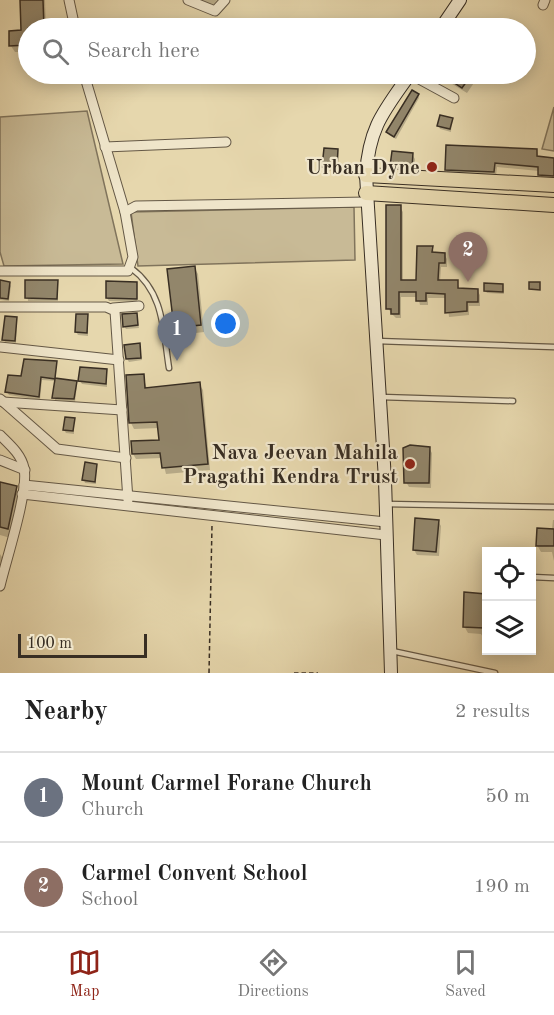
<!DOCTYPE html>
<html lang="en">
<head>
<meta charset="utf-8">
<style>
  :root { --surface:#fff; --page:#f6f6f6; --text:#222; --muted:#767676; --line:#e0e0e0; --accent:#8f2418 }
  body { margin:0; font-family:"Old Standard TT",serif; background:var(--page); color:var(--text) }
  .controls { position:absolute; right:18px; bottom:18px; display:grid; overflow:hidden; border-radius:0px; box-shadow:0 3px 15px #0003 }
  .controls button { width:54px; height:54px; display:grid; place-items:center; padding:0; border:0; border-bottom:2px solid var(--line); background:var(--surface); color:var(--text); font:30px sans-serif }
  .scale { position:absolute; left:18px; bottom:15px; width:129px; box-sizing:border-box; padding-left:6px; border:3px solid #382e23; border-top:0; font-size:16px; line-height:21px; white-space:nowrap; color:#382e23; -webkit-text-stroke:4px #efe5ca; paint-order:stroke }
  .you { position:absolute; left:226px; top:324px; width:21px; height:21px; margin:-15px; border:4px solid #fff; border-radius:50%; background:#1a73e8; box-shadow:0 0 0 9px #1a73e833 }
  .badge { display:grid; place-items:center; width:39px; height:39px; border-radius:50%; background:var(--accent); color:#fff; font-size:20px; font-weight:700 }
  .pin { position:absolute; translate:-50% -50px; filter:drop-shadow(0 2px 3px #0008) }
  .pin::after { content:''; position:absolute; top:32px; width:21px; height:18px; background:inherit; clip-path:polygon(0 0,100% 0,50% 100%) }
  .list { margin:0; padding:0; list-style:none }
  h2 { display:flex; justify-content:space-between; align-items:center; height:78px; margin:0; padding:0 24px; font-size:26px }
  h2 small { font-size:20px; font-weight:400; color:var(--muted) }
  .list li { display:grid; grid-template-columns:39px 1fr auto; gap:18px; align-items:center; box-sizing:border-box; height:90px; padding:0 24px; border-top:2px solid var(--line) }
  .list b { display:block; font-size:22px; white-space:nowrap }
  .list p { margin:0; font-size:20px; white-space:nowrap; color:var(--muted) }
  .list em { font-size:20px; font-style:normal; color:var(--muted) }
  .icon { flex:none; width:33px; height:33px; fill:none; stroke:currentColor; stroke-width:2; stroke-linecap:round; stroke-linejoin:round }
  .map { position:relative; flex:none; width:554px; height:673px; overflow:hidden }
  .search { position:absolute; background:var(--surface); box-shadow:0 3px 15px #0003; left:18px; right:18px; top:18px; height:66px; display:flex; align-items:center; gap:15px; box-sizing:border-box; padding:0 21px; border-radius:33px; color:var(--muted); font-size:22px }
  .sheet { height:258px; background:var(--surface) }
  nav { display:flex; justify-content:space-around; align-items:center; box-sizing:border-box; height:84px; border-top:2px solid var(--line); background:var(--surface); font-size:16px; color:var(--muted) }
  nav a { display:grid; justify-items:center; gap:3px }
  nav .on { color:var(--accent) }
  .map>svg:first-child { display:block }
</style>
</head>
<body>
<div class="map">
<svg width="554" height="673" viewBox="0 0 554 673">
  <rect width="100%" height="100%" fill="#e6d7ad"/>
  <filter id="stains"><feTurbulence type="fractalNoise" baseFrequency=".00333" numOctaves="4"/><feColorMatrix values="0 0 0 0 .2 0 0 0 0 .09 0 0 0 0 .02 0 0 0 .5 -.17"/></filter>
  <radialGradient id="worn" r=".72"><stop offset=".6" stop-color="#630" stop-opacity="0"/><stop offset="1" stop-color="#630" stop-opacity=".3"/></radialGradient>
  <g fill="#c8ba96" stroke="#80745c" stroke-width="1.5">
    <path d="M554 107V151L542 149Z"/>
    <path d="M87 111 123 264 4 266 0 252V117Z"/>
    <path d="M354 207 355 260 138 266 131 212Z"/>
  </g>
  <g fill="#0003">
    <path d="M21 0H45L46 28H28V52H15L11 46 23 32Z"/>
    <path d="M193 0H217L212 7Z"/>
    <path d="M447 74H480L467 93 449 82Z"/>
    <path d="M418 95 419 98 396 139 389 135 388 132Z"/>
    <path d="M452 119 451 132 440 129 439 126Z"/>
    <path d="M337 150 338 171 326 170 324 167Z"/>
    <path d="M537 151 539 158 554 159V181L542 179 539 171 497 167 496 176 449 174 446 170Z"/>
    <path d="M412 154 415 159 414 172 395 171 392 166Z"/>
    <path d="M400 207 403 212V282H417L432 248 435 253 444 254 447 259V267H441L440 282H457L460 290H477L480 295V306H469V315L449 317 447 298H428V305H420L418 297H401V318H396L391 313 388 308Z"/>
    <path d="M194 267 198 274 204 332 179 335 175 328 169 270Z"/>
    <path d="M26 281 57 282 58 301H28Z"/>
    <path d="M0 282 9 283 11 286 9 301 0 300Z"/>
    <path d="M136 283 137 302 109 301 107 298Z"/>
    <path d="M502 285 504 294 487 293 485 290Z"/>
    <path d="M88 315V336L78 335 76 332Z"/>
    <path d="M136 315 139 328 126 329 124 326Z"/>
    <path d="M17 319 16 343 5 342 3 339Z"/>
    <path d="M139 345 142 360 129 362 127 359Z"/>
    <path d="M56 363V380L76 383 77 386 75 402 55 400 56 381 42 380 40 400 9 395 7 392 23 378Z"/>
    <path d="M107 370V387L82 384 80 381Z"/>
    <path d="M143 376 147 389 199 384 203 390 210 470 166 474 162 458 136 459 133 454 161 441 159 428 134 429 131 423Z"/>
    <path d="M74 419V434L66 433 64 430Z"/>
    <path d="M429 448 432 453 431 488 409 487 406 482Z"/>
    <path d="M96 465V484L85 483 84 480Z"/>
    <path d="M0 484 16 488 22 498 14 539 0 535Z"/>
    <path d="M553 520H554V561L552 552H541L537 545 552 530Z"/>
    <path d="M438 521 441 526 439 556 417 555 414 550Z"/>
    <path d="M0 554 7 565 0 592Z"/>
    <path d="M484 581H486V642L481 634 468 633 464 626 483 595Z"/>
  </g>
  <g fill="#92866b" stroke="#382e23" stroke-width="1.5">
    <path d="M20 0H43L44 28H28V45L9 46V31L21 30Z"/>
    <path d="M480 20 494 28H474Z"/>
    <path d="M441 74H472L462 88Z"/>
    <path d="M412 90 419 94 394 137 386 132Z"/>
    <path d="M440 115 453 118 450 129 437 126Z"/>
    <path d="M446 145 537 149V156L554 158V176L538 175V167L495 163 494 172 445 170Z"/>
    <path d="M324 148 338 149 337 168 322 167Z"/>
    <path d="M392 151 413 153 412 168 390 166Z"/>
    <path d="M386 205H401V280H416L417 246H433L432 252 445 253V263H439L438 280H458V288L478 289V302H467V311L445 313V294L426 293V301H416V292H399V314H391V309H386Z"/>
    <path d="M195 266 201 325 174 328 167 269Z"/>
    <path d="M0 280 10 282 8 299 0 298Z"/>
    <path d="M25 280H58L57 299 25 298Z"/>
    <path d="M106 281 137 282V299L106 298Z"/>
    <path d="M529 282H540V290L529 289Z"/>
    <path d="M484 283 503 284V292L484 291Z"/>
    <path d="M137 313 138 325 123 327 122 314Z"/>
    <path d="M76 314H88L87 333 75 332Z"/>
    <path d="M5 316 17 317 15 341 2 340Z"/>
    <path d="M140 343 141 358 126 359 124 345Z"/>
    <path d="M24 359 57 361 55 378 77 381 74 399 52 398 55 379 41 377 39 397 5 392 8 375 21 376Z"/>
    <path d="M80 367 107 369 106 384 78 381Z"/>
    <path d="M144 374 145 388 200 382 208 464 162 468 160 453 132 454 131 441 159 440 157 422 129 423 126 375Z"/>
    <path d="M65 417 75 418 73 431 63 430Z"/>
    <path d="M410 445 430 447 429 483H404L403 448Z"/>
    <path d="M85 462 97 464 95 482 82 480Z"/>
    <path d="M0 482 17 486 8 529 0 527Z"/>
    <path d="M415 518 439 520 436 552 413 550Z"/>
    <path d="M537 528 554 529V546H536Z"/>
    <path d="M464 592 486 594 484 628 463 627Z"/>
  </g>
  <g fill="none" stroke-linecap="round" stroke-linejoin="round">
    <defs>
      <g id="lane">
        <path d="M131 268C164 292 163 330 169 368"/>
        <path d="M377 341 554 347"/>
        <path d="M381 397 513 401"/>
        <path d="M386 504 554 507"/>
        <path d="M532 577 554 578"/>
        <path d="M392 651 495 673"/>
      </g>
      <g id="street">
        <path d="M69 0 75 28"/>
        <path d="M188 0 215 11 225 0"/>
        <path d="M543 5 545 0"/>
        <path d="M84 74 125 212"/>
        <path d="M410 74 454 98"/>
        <path d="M105 147 226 142"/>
        <path d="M0 271H128L133 257 125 212 136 206 366 202"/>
        <path d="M0 307H106L115 311 128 500"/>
        <path d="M113 308 139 306"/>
        <path d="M0 347 119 360"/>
        <path d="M0 399 57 449 126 458"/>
        <path d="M3 402 122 410"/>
        <path d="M0 435C10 445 21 454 24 468 29 491 6 560 0 586"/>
        <path d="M0 460 25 470"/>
        <path d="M24 485 386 522"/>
        <path d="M22 494 386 535"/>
      </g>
      <g id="secondary">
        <path d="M441 28 460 0"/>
        <path d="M391 673 385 480 366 175C369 127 384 111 410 74"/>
      </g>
      <g id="primary">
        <path d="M366 175 554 185"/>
        <path d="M366 193 554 205"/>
      </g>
    </defs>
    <use href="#lane" stroke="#645846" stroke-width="7"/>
    <use href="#street" stroke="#645846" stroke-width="11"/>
    <use href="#secondary" stroke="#382e23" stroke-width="14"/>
    <use href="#primary" stroke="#382e23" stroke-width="16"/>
    <g stroke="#382e23" stroke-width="1.5" stroke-dasharray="4.5 3" stroke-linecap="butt">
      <path d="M209 673 212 525"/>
      <path d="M294 673H318"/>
    </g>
    <use href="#lane" stroke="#efe5ca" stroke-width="4.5"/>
    <use href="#street" stroke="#efe5ca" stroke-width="9"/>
    <use href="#secondary" stroke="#efe5ca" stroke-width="12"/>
    <use href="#primary" stroke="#e6d7ad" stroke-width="14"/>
  </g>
  <g fill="#8f2418" stroke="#efe5ca" stroke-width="2">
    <circle cx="432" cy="167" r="6"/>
    <circle cx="410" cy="464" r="6"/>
  </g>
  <g text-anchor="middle" stroke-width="4.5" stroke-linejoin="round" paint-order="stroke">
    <g font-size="21" font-weight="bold" fill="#382e23" stroke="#efe5ca" text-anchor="end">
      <text x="420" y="174">Urban Dyne</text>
      <text x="398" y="459">Nava Jeevan Mahila<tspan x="398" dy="24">Pragathi Kendra Trust</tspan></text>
    </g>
  </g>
  <rect width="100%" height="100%" filter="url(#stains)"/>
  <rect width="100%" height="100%" fill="url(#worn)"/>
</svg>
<div class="controls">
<button><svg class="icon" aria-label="locate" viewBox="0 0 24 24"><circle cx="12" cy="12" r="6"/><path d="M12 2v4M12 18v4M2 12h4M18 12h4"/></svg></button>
<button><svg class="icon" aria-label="layers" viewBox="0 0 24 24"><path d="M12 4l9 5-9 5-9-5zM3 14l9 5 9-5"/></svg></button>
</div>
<div class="scale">100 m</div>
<div class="you"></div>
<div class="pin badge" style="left:177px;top:361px;background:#6b7280">1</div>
<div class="pin badge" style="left:468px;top:282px;background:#8d6e63">2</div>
<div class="search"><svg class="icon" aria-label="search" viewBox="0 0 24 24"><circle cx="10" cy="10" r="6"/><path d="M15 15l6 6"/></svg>Search here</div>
</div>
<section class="sheet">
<h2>Nearby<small>2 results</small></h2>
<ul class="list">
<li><span class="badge" style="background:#6b7280">1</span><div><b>Mount Carmel Forane Church</b><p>Church</p></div><em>50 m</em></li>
<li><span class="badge" style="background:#8d6e63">2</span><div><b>Carmel Convent School</b><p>School</p></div><em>190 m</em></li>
</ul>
</section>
<nav>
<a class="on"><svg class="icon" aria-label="map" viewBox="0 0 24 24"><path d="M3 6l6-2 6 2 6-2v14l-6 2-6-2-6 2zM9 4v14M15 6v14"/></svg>Map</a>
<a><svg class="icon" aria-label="directions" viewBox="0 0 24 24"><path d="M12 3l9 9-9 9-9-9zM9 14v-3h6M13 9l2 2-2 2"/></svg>Directions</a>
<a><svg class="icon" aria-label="saved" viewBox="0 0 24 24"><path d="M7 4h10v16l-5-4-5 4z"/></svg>Saved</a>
</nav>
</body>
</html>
